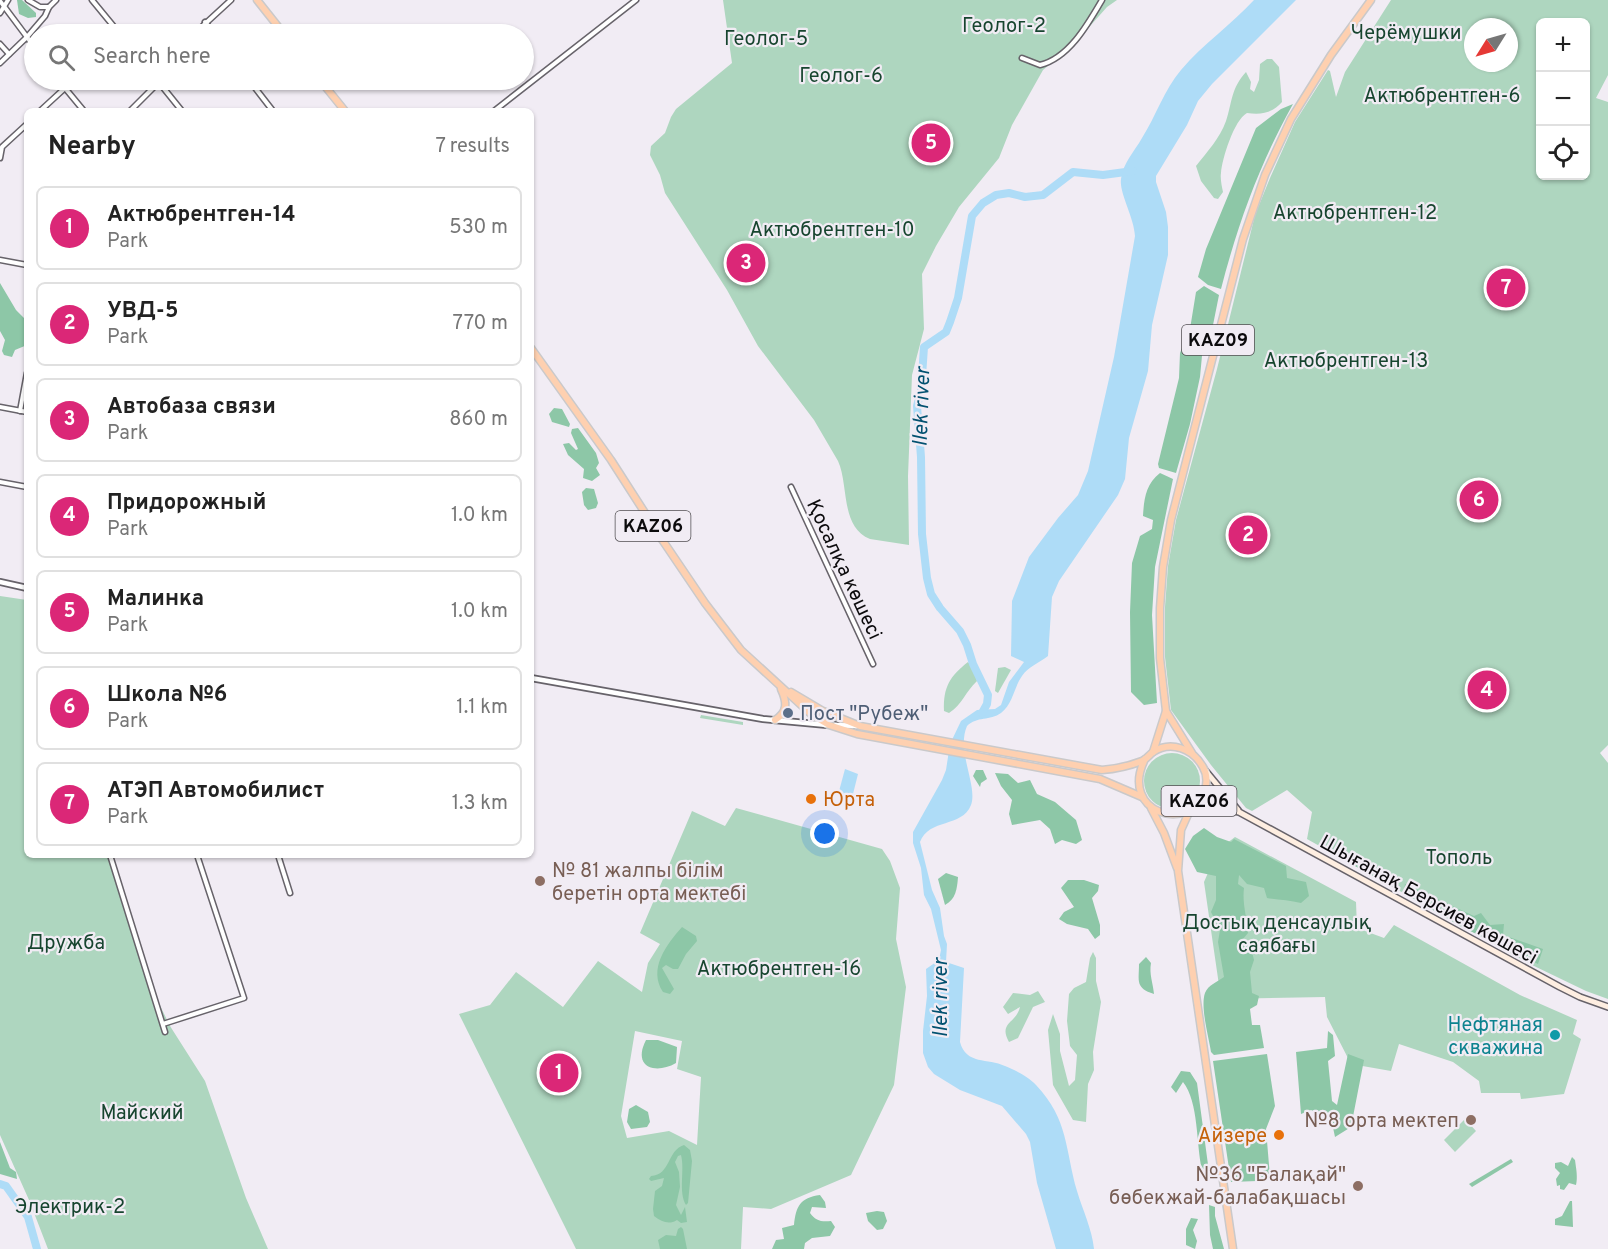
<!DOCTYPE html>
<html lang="en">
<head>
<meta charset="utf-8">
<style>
  :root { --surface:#fff; --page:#f6f6f6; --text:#222; --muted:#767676; --line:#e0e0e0; --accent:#db2777 }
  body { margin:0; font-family:Overpass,sans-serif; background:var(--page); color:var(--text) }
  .controls { position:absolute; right:18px; top:18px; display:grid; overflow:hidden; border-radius:9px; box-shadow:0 2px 4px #0004 }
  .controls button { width:54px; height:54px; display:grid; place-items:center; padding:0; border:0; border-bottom:2px solid var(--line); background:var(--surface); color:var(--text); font:30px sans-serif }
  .compass { position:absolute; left:1464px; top:18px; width:54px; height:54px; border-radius:50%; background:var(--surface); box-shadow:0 2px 4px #0004; rotate:233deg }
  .you { position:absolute; left:825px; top:834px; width:21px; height:21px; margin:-15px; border:4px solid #fff; border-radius:50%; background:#1a73e8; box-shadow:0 0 0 9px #1a73e833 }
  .badge { display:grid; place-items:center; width:39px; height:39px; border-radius:50%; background:var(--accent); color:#fff; font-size:20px; font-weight:700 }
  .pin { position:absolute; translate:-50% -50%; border:3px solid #fff; box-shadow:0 2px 6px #0006 }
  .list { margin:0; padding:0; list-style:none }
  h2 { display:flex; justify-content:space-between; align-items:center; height:78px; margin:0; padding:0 24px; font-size:26px }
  h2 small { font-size:20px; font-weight:400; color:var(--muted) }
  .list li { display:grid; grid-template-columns:39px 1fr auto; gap:18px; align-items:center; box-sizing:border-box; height:84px; margin:0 12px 12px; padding:0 12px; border:2px solid var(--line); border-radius:9px }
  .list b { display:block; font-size:22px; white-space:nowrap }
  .list p { margin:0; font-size:20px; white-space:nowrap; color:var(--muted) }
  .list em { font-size:20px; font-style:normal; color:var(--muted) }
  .icon { flex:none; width:33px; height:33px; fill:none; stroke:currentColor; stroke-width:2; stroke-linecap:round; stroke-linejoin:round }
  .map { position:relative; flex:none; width:1608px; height:1249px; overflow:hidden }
  .search { position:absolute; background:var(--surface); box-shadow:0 2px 4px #0004; left:24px; top:24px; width:510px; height:66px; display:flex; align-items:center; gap:15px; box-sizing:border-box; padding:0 21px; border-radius:33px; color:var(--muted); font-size:22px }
  .panel { position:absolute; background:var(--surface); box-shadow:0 2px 4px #0004; left:24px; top:108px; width:510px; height:750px; border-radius:9px }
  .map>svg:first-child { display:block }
</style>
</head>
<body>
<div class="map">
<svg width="1608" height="1249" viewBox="0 0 1608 1249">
  <rect width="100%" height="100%" fill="#f1ecf4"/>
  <g fill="#aed6bf" fill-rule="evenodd">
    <path d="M723 0H1117L1107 7 1075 43 1043 70 1012 125 999 158 959 207 936 246 922 274 924 329 912 375 908 476 909 545 870 539C840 527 849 485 838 461L814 420 758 346 727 290 665 193 660 175 650 155 651 146 665 133 671 117 676 109 732 63Z"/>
    <path d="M1391 0H1608V75L1596 98 1608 102V745L1600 753 1608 763V999L1586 991 1532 965 1307 839 1312 812 1287 790 1252 811 1246 808 1211 765 1171 710 1165 657V607L1168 566 1176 520 1217 369 1255 215 1270 178 1295 122 1328 70 1330 71 1336 97 1345 72ZM1540 22H1586V176H1540ZM1473 27H1509V63H1473Z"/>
    <path d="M1267 59H1272L1279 67 1282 102C1272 113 1262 115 1247 113 1234 120 1222 159 1221 173 1220 179 1222 187 1223 192L1218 199 1214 198 1201 181 1196 166C1207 152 1220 138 1226 121 1232 103 1231 88 1246 72L1251 82 1250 89 1254 92 1259 80 1260 64Z"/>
    <path d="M0 596 27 600V855H110L149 983 170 1026 205 1081 246 1198 268 1249H48L29 1200 0 1135Z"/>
    <path d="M968 662 974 669 977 681C965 692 963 704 949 713L944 711C943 687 950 676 968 662Z"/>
    <path d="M1005 667 1011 670 998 693 995 691 998 668Z"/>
    <path d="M701 715 743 722V725L700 718Z"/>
    <circle cx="1172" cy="781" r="28"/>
    <path d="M736 808 882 849 890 861 900 888 896 939 906 987 894 1085 851 1175 771 1209 743 1207 741 1249H576L459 1014 490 1005 516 972 563 1007 598 961 642 992 648 963 660 944 640 933 692 811 725 826ZM635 1031 682 1041 677 1069 701 1077 697 1145 669 1131 627 1138 621 1116Z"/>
    <path d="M1235 837 1356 902 1357 928 1384 938 1394 925 1520 995 1577 1020 1573 1034 1581 1039 1564 1094 1521 1099 1520 1093H1481L1479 1081 1453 1062 1399 1044 1391 1071 1351 1064 1327 1017 1325 997 1221 999 1204 882 1218 850Z"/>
    <path d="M1093 952 1096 958V981L1101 1002 1093 1052 1094 1070 1088 1084 1086 1122 1073 1120 1053 1085 1048 1030 1053 1014 1060 1034V1051L1069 1086 1075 1080 1077 1055 1070 1046 1067 1021 1069 994 1074 988 1086 982 1090 958Z"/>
    <path d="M1038 991 1045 1002 1033 1007 1018 1038 1009 1042C998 1022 1016 1024 1020 1007L1008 1014 1003 1007 1013 993 1030 995Z"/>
    <path d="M1465 1119 1476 1131 1455 1152 1444 1140Z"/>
  </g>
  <g fill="#8dc7a7">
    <path d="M17 0H22L36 13V17L28 18 19 14Z"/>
    <path d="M1293 104C1260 163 1238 223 1221 289L1208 285 1198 277 1206 249 1256 128 1281 109Z"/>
    <path d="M0 283 16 310 27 321V345L15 350 12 357 4 355 2 351 5 340 0 331Z"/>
    <path d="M1204 286 1219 295 1213 325 1203 345 1200 377 1190 424 1176 473 1159 468 1158 464 1179 378 1180 353 1190 329 1196 292Z"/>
    <path d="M554 408 562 409 570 424 569 427 552 422 549 414Z"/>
    <path d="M578 428 596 453 599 463 596 468 600 475 592 481 583 478 584 469 568 455 563 444 569 443 576 450 578 449 571 433 572 429Z"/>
    <path d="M1160 473 1173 479 1155 567 1152 615 1157 703 1144 705 1131 692 1130 612 1132 563 1140 536 1152 529 1153 520 1143 516C1144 498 1146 484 1160 473Z"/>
    <path d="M586 488 594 489 598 503 596 508 588 510 584 505 582 492Z"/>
    <path d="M976 770H983L987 779 981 783 980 787 973 776Z"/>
    <path d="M995 773 1008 774 1018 783 1030 780 1037 794 1055 802 1076 820 1082 840 1076 844 1062 840 1055 844 1050 829 1040 820 1012 825 1009 814 1012 800 1001 786Z"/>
    <path d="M1204 828 1217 837 1231 842 1234 839 1286 866 1287 878 1306 882 1309 896 1301 903C1290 900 1279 900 1267 898L1264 888 1247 884 1239 875 1238 884 1244 888C1242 903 1247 918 1248 933L1243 939 1250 944 1254 960 1250 972 1252 993 1259 996 1257 1005 1250 1009 1252 1025H1260L1264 1048 1214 1055 1211 1052C1209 1038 1200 1007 1205 993 1208 985 1217 982 1224 977L1218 942 1220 930 1211 912 1216 900V876L1197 872 1185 849 1193 836Z"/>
    <path d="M1357 859 1394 884 1392 887 1355 866Z"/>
    <path d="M946 873 958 877C957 889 956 899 945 905L938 879Z"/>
    <path d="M1068 880H1084L1099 885 1098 891 1092 898 1100 925V935L1095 939 1088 929 1067 924 1059 919 1064 912 1074 907 1061 888Z"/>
    <path d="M1405 884 1474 916 1481 913 1490 925 1504 924 1503 935 1543 949 1538 964 1460 926 1404 893Z"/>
    <path d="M682 927 696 936 697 941 686 954 678 969H673L666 965 662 968 674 989 670 994 663 992C648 969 666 945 682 927Z"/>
    <path d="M1146 957 1151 963C1149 974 1153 983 1154 994 1135 988 1139 981 1139 964Z"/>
    <path d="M1328 1031 1333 1035 1335 1056 1328 1061 1332 1101 1337 1105 1348 1054 1364 1060 1351 1127 1335 1137 1331 1118 1311 1110 1301 1114 1296 1052 1327 1048Z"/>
    <path d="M646 1040H658L677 1047 676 1063C655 1075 632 1067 646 1040Z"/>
    <path d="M1267 1054 1275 1106 1266 1129 1270 1177 1257 1181 1231 1182 1213 1061Z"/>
    <path d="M1181 1071 1190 1072 1197 1083 1209 1172 1202 1170C1196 1145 1199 1102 1183 1082L1176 1093 1171 1087Z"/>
    <path d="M636 1105 648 1112 650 1122 647 1127 631 1129 627 1122 629 1109Z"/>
    <path d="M0 1142 10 1168 16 1172 17 1179 0 1174Z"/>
    <path d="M684 1145 690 1150 692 1161 688 1203 686 1205C678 1192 685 1170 681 1155L678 1156 675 1162 679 1172 680 1187 676 1205 681 1215 685 1207 687 1222 681 1223 677 1220C669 1225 662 1222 654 1216L653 1209 655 1191 662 1186 664 1178 651 1181 649 1179 651 1176C671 1175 667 1150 684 1145Z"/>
    <path d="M1572 1157 1575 1160C1576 1168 1578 1177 1576 1185L1569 1183 1564 1190 1560 1189V1185L1557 1186 1556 1179 1560 1173 1555 1168V1163L1561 1162 1568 1166Z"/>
    <path d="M1511 1159 1513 1162 1472 1187 1469 1184Z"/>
    <path d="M820 1195 825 1202 826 1208 812 1207 810 1213C816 1221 821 1222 831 1221L835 1227 830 1236 812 1238 805 1243 804 1249H772L776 1240 784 1239 782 1228 794 1225C796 1206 800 1198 820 1195Z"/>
    <path d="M1570 1201H1572L1573 1227 1555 1225V1219L1562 1216Z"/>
    <path d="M1209 1205 1215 1207V1216L1224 1249H1213L1210 1235Z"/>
    <path d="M877 1211 884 1212 887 1221 883 1229 877 1230 868 1221 866 1213Z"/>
    <path d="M1191 1218 1198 1219 1193 1230 1197 1241 1195 1249 1186 1245V1229Z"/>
    <path d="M681 1227 683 1229 687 1249H660L658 1240 666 1235 676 1236 678 1229Z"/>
  </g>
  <g fill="#aedcf7">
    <path d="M1254 0H1296L1212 84 1198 101 1187 125 1156 176V182L1166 212 1168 227V255L1152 325 1148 371 1129 438 1125 479 1118 495 1059 581 1052 597 1048 656C1039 663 1028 667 1022 676 1014 687 1013 704 1001 713 990 721 977 716 967 726 956 751 978 786 971 805 962 828 929 818 920 842L932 890 940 908 944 936 947 944 946 962 964 968 960 1042C966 1065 988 1058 1005 1066 1015 1070 1029 1077 1036 1085 1069 1120 1065 1150 1077 1191 1083 1211 1092 1229 1094 1249H1056L1037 1183 1030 1142 1026 1134 1002 1106 960 1090 934 1074 928 1067 923 1053V1031L927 996 926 969 939 960 941 950 931 909 924 895 921 868 913 843V832L942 780 946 770 950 744 961 721 977 710 995 709 1001 705 1009 682 1024 662 1011 656 1012 601 1029 557 1058 518 1078 495 1088 471 1114 357 1135 236C1134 217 1119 193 1121 179 1123 163 1134 152 1142 138 1156 116 1164 90 1181 70 1203 44 1231 25 1254 0Z"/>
    <path d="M845 769 858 774 852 798 838 795Z"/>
  </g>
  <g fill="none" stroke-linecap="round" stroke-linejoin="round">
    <g stroke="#aedcf7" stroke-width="8">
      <path d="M982 713 987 704 988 695 973 664 967 645 960 631 940 608 931 594 927 578 922 534 921 457 917 406 921 391 924 347 946 332 950 322 958 298 972 216 983 203 996 195 1009 193 1025 197 1043 195 1073 172 1103 175 1133 171"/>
      <path d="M0 1184 6 1186 28 1217 37 1249"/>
    </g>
    <defs>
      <g id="minor">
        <path d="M28 0 40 7H49L56 0"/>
        <path d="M92 0 120 34"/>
        <path d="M0 1 27 37 45 16 49 7"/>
        <path d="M0 13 8 0"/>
        <path d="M205 22 215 34"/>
        <path d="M194 34 231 0"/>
        <path d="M0 44 9 54"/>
        <path d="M1022 58 1040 65C1069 58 1088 24 1102 0"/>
        <path d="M0 63 27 37 34 47"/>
        <path d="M59 80 65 88"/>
        <path d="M157 80 182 111"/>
        <path d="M249 80 273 111"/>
        <path d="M40 111 65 88 84 111"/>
        <path d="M130 111 161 80"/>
        <path d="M494 111 636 0"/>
        <path d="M0 158 2 147 27 124"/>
        <path d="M0 260 27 265"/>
        <path d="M0 407 27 412"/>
        <path d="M20 411 27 373"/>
        <path d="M0 482 27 487"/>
        <path d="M791 487 873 664"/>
        <path d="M110 855 165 1032"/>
        <path d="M278 855 290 893"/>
        <path d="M163 1024 244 998 197 855"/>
      </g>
      <g id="tertiary">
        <path d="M0 582 27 588"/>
        <path d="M531 678 763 719 827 725"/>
        <path d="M836 725 857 726"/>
      </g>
      <g id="secondary">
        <path d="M1204 769 1238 810"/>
        <path d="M1196 804 1210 805 1239 812 1560 987 1580 997 1608 1007"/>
      </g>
      <g id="trunk">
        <path d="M257 0 284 34"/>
        <path d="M320 80 345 111"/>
        <path d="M531 348 611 460 663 541 705 603 741 650 812 715 829 725 857 734 1100 779 1142 797"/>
        <path d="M791 692 823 711 860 726 1102 770C1116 769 1129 766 1142 761 1147 759 1149 755 1153 752 1171 740 1193 749 1203 767 1207 774 1207 783 1205 790 1191 835 1118 813 1145 759"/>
        <path d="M1166 711 1192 753"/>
        <path d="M775 720C788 712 787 702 781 689"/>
        <path d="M1153 752 1166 711 1160 658V608L1163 567 1171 520 1243 239 1265 175 1291 119 1331 55 1371 0"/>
        <path d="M1151 808 1164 833 1177 868"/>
        <path d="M1190 810 1181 830 1178 871 1233 1249"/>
      </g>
    </defs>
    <use href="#minor" stroke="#67636a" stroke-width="7"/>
    <use href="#tertiary" stroke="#67636a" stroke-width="8"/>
    <use href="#secondary" stroke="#67636a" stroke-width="8"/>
    <use href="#trunk" stroke="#cac9ca" stroke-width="9"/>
    <use href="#minor" stroke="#fff" stroke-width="4"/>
    <use href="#tertiary" stroke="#fff" stroke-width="4.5"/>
    <use href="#secondary" stroke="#feeee1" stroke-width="5"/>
    <use href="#trunk" stroke="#fed0b0" stroke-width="6"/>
  </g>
  <circle fill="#5c6f8a" stroke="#f1ecf4" stroke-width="2" cx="788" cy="713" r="6"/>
  <g fill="#e8710a" stroke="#f1ecf4" stroke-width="2">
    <circle cx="811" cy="799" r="6"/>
    <circle cx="1279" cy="1135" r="6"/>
  </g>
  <g fill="#8d6e63" stroke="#f1ecf4" stroke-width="2">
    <circle cx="540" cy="881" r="6"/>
    <circle cx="1471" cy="1120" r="6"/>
    <circle cx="1358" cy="1186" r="6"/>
  </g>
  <circle fill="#0f9aa8" stroke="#f1ecf4" stroke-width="2" cx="1555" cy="1035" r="6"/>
  <g text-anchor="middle" stroke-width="4.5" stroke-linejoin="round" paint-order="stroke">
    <g fill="#f1ecf4" stroke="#514e52" stroke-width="1.5">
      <rect x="1182" y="325" width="72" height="30" rx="4.5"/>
      <rect x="615.5" y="511" width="75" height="30" rx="4.5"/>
      <rect x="1161.5" y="786" width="75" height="30" rx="4.5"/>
    </g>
    <g font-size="18" font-weight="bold" fill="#0c0b0d">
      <text x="1218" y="346">KAZ09</text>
      <text x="653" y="532">KАZ06</text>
      <text x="1199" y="807">KАZ06</text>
    </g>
    <g font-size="20" fill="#17452f" stroke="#f1ecf4">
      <text x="1004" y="32">Геолог-2</text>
      <text x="1406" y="39">Черёмушки</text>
      <text x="766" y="45">Геолог-5</text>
      <text x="841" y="82">Геолог-6</text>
      <text x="1442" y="102">Актюбрентген-6</text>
      <text x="1355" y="219">Актюбрентген-12</text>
      <text x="832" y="236">Актюбрентген-10</text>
      <text x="1346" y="367">Актюбрентген-13</text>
      <text x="1459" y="864">Тополь</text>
      <text x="1277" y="929">Достық денсаулық<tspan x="1277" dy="23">саябағы</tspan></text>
      <text x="66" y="949">Дружба</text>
      <text x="779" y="975">Актюбрентген-16</text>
      <text x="142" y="1119">Майский</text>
      <text x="70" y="1213">Электрик-2</text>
    </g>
    <g font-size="20" fill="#0c0b0d" stroke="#f1ecf4">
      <text transform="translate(845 569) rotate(65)" y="7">Қосалқа көшесі</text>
      <text transform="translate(1429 899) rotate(29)" y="7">Шығанақ Берсиев көшесі</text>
    </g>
    <g font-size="20" fill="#4e5e75" stroke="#f1ecf4" text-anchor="start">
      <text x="800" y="720">Пост "Рубеж"</text>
    </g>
    <g font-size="20" fill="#c56008" stroke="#f1ecf4" text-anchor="start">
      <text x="823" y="806">Юрта</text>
      <text x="1267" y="1142" text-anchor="end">Айзере</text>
    </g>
    <g font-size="20" fill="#785e54" stroke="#f1ecf4" text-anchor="end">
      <text x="552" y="877" text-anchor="start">№ 81 жалпы білім<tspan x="552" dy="23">беретін орта мектебі</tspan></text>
      <text x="1459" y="1127">№8 орта мектеп</text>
      <text x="1346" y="1181">№36 "Балақай"<tspan x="1346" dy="23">бөбекжай-балабақшасы</tspan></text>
    </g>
    <g font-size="20" fill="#0d838f" stroke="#f1ecf4" text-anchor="end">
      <text x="1543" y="1031">Нефтяная<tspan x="1543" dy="23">скважина</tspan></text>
    </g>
    <g font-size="21" font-style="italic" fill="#025170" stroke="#f1ecf4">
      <text transform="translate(921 407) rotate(-88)" y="7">Ilek river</text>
      <text transform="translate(940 998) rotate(-90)" y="7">Ilek river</text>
    </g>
  </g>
</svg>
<div class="controls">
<button>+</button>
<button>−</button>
<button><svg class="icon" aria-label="locate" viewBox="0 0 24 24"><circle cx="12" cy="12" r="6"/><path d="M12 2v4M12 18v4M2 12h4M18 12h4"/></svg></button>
</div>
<svg class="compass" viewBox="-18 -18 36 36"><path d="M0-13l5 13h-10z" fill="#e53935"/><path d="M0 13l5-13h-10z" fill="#767676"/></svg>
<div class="you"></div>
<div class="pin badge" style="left:559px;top:1073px">1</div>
<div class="pin badge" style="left:1248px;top:535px">2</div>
<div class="pin badge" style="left:746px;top:263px">3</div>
<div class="pin badge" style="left:1487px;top:690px">4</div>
<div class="pin badge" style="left:931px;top:143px">5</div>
<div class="pin badge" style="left:1479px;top:500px">6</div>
<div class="pin badge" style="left:1506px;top:288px">7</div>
<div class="search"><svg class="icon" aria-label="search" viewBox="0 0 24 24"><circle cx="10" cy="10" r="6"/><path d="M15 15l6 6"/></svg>Search here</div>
<section class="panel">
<h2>Nearby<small>7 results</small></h2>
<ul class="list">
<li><span class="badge">1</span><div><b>Актюбрентген-14</b><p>Park</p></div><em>530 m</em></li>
<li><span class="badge">2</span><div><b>УВД-5</b><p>Park</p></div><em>770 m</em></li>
<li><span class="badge">3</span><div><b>Автобаза связи</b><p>Park</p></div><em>860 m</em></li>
<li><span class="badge">4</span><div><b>Придорожный</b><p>Park</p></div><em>1.0 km</em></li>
<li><span class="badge">5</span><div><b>Малинка</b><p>Park</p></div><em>1.0 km</em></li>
<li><span class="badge">6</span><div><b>Школа №6</b><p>Park</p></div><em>1.1 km</em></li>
<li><span class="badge">7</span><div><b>АТЭП Автомобилист</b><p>Park</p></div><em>1.3 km</em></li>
</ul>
</section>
</div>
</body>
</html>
